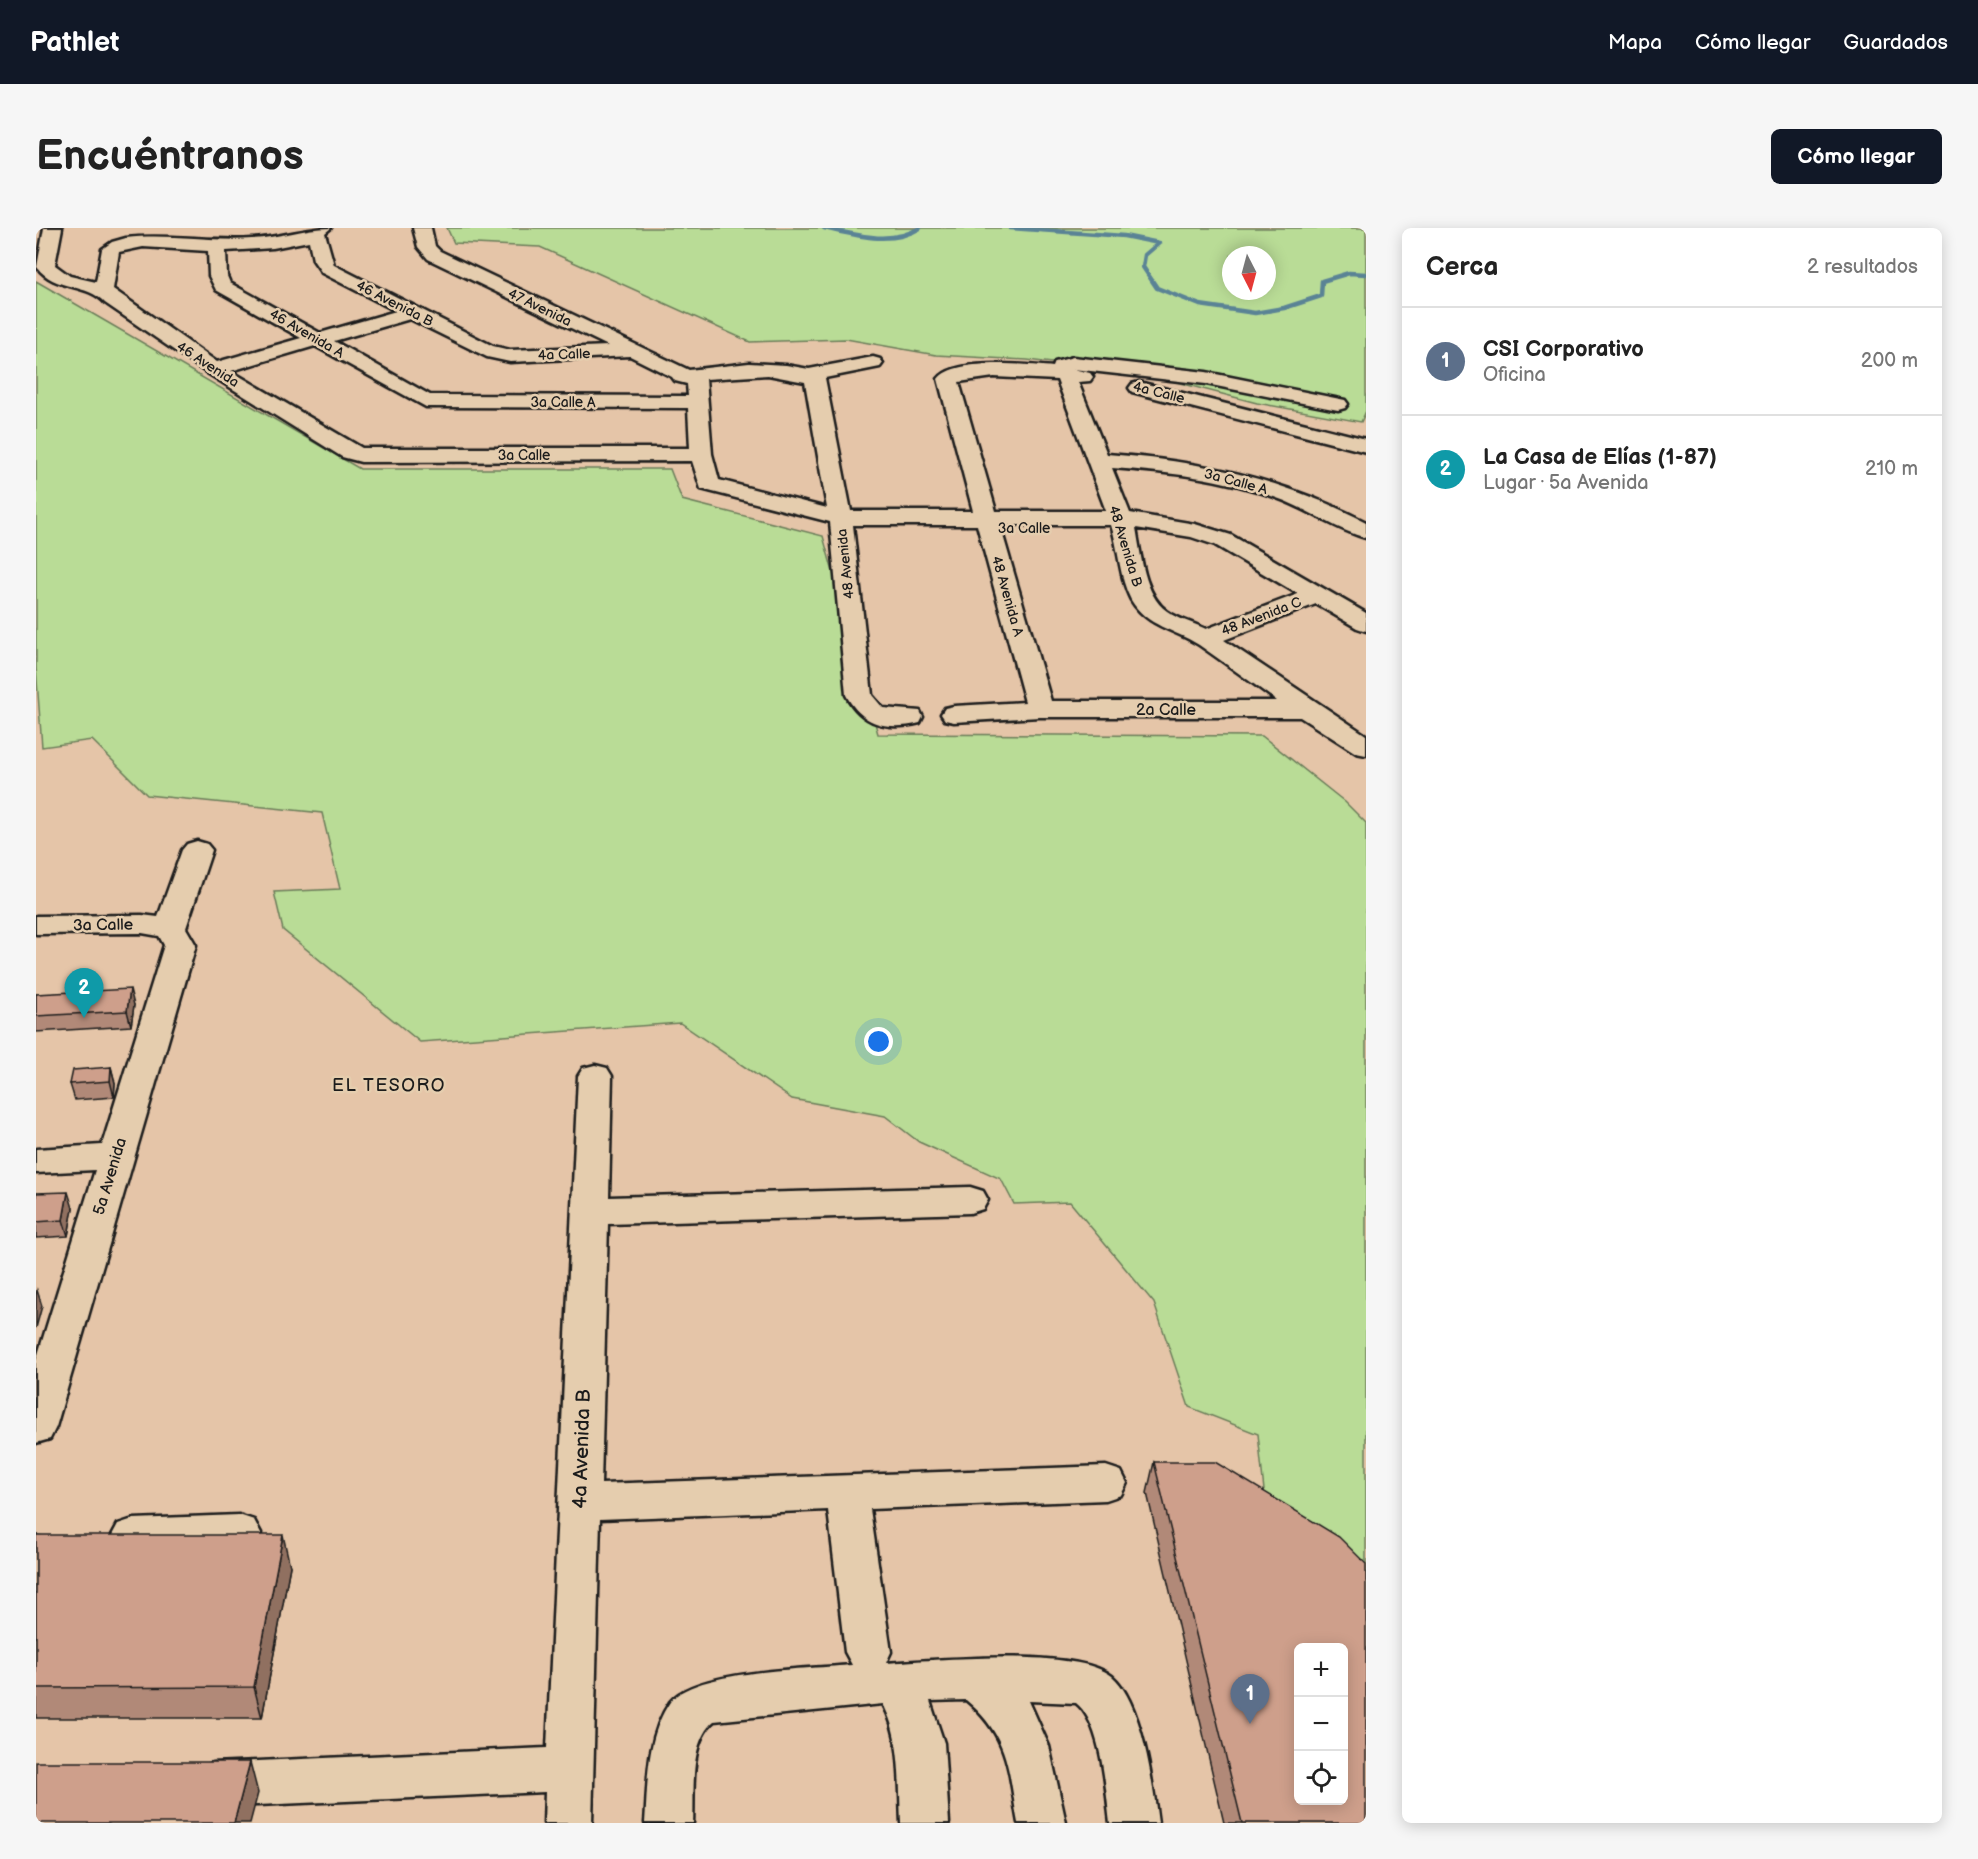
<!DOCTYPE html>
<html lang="es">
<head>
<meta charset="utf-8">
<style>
  :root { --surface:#fff; --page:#f6f6f6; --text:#222; --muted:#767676; --line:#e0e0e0; --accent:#111827 }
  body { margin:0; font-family:"Balsamiq Sans",sans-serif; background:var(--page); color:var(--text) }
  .controls { position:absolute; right:18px; bottom:18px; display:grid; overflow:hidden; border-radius:9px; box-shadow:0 3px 15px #0003 }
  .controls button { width:54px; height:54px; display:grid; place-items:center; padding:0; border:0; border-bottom:2px solid var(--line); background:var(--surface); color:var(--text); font:30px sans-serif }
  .compass { position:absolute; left:1186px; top:18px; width:54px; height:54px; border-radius:50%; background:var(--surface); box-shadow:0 3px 15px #0003; rotate:174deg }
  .you { position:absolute; left:843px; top:814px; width:21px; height:21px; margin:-15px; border:4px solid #fff; border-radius:50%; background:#1a73e8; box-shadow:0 0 0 9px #1a73e833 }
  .badge { display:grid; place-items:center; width:39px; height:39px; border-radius:50%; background:var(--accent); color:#fff; font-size:20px; font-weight:700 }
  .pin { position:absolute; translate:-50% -50px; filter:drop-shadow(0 2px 3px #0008) }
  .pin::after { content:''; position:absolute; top:32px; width:21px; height:18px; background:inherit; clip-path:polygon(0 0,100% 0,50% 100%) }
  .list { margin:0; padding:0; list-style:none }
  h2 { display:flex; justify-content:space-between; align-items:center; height:78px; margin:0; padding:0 24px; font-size:26px }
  h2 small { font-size:20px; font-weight:400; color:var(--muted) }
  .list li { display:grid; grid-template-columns:39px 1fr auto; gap:18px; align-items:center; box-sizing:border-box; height:108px; padding:0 24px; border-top:2px solid var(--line) }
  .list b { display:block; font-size:22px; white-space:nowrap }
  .list p { margin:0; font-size:20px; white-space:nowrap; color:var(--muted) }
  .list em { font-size:20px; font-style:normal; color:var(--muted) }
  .icon { flex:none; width:33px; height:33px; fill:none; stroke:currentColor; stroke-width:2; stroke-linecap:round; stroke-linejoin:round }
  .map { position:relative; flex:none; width:1330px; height:1595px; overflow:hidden; border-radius:9px }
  header { display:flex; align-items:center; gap:36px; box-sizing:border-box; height:84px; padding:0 30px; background:var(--accent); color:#fff }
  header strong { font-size:28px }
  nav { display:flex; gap:33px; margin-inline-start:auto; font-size:21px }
  .intro { display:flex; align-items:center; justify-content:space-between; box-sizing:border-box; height:144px; padding:0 36px }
  h1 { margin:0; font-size:42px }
  .button { padding:15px 27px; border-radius:9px; background:var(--accent); color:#fff; font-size:21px; font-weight:700 }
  main { display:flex; gap:36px; padding:0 36px }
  aside { flex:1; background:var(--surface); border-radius:9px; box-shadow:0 3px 15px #0003 }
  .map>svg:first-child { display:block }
</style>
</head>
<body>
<header>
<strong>Pathlet</strong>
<nav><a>Mapa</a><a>Cómo llegar</a><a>Guardados</a></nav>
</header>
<div class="intro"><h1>Encuéntranos</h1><a class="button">Cómo llegar</a></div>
<main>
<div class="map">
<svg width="1330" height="1595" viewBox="0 0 1330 1595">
  <rect width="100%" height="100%" fill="#e5c5a8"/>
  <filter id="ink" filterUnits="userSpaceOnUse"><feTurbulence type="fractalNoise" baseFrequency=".0167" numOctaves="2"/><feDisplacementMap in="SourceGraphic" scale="12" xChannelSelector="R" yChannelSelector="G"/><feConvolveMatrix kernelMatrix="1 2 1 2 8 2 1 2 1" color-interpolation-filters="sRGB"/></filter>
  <g filter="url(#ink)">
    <g fill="#b9dc96" stroke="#6a7c59" stroke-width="1.5" fill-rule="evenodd">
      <path d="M411 0H1330V183L1325 194 1221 175 1109 146 991 132 900 127 810 111 714 114 504 19 418 15ZM1195 27H1231V63H1195Z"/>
      <path d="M0 53 324 241H634L646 272 787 308 842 506 1226 508 1309 574 1330 595V1352L1230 1281 1222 1206 1153 1179 1118 1075 1034 974 978 976 965 951 883 914 849 888 756 871 644 795 384 814 247 702 238 664 304 661 286 585 111 567 56 512 6 519 0 439Z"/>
    </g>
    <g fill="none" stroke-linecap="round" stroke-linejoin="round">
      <g stroke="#5a8395" stroke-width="4.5">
        <path d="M788 0C819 7 855 18 884 0"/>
        <path d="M974 0 1088 8 1123 15 1109 27 1107 39 1121 60 1164 77 1219 85 1248 80 1285 68 1286 53 1313 45 1330 46"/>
      </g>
      <defs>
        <g id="minor">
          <path d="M8 0H26L19 37 34 48 60 54 66 21 76 14 90 10C131 5 175 14 216 11 243 10 268 0 295 0L289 5 298 37 457 118 474 122 572 118 392 31 382 19 377 0H395L399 18 404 23 653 142 713 135 750 137 773 141 837 129 844 131 847 135 844 139 789 150 815 283H937L902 151C917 129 992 137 1017 139L1019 134 1037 129 1170 144 1309 172 1312 176 1309 180 1302 182 1170 156 1037 141 1054 145 1057 149 1054 153 1042 154 1071 226C1165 233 1245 250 1330 294V310C1300 302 1269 279 1238 269 1186 250 1131 244 1076 240L1094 285 1159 296 1195 307 1330 385V403L1321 400 1280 376 1188 412 1330 507V527L1320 525 1264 489H1004L918 494 909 492 905 486 909 480 918 478 989 474 941 297H817L836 467 847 480 884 483 887 489 884 495C851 503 826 497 810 467L794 294 665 261 656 233 325 234 306 229 171 145 69 75C52 55 18 63 1 39ZM273 13 277 32 286 45 360 83 284 105 194 55 191 48 190 23 237 20ZM107 19 172 23 173 48 180 62 265 110 181 134 77 61 83 24ZM374 91 451 129 474 134 594 128 636 149 639 153 651 156 652 168 394 167 298 113ZM279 118 390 179 652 180 654 220H326L195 143ZM732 147 769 154 791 280 683 252 676 226 670 151ZM958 149 1021 152 1070 283H960L923 154ZM964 297H1075C1083 321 1083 349 1095 372 1111 399 1138 401 1163 417 1189 435 1215 454 1241 473H1015ZM1100 300 1155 309 1179 317 1262 366 1170 401C1157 395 1142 391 1131 383 1108 367 1105 326 1100 300Z"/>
          <path d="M1103 154 1330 211V224L1096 164 1093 160 1096 156Z"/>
          <path d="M161 613 171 616 176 622 150 700 160 717 20 1199 14 1211 0 1215V1133L59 942 0 945V921L66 917 128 717 123 708 106 705 0 706V688L106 687 122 689 146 622 151 616Z"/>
          <path d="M559 837 571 840 576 848 573 969 934 959 947 963 952 972 947 981 934 985 572 996 565 1256 1070 1238 1085 1243 1091 1255 1085 1267 1070 1272 834 1281 855 1424 850 1435C897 1432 1040 1419 1076 1448 1106 1473 1117 1557 1122 1595H1074C1070 1564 1066 1495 1040 1475L993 1473 1013 1518 1030 1595H982C972 1542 974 1509 930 1472L894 1473 908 1515 913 1595H865C863 1556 866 1511 847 1476L678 1493C652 1515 659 1564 657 1595H609C612 1555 610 1509 634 1474 657 1442 775 1441 816 1437L809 1424 792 1282 564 1291 556 1595H508L509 1564 176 1579 159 1573 152 1557 159 1541 176 1535 511 1520 542 848 547 840Z"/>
          <path d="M203 1287 218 1292 225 1305 218 1318 203 1323 97 1327 82 1322 75 1309 82 1296 97 1291Z"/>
        </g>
      </defs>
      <use href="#minor" stroke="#1c1c1c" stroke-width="5"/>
      <use href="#minor" fill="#e5cdae" fill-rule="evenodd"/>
    </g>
    <g fill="#b18978" stroke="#1c1c1c" stroke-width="1.5">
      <path d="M0 766 98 777 95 798 0 804Z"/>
      <path d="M75 839 79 855 78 869 39 872 34 856Z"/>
      <path d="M0 965 37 980 32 1008 0 1010Z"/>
      <path d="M1118 1234 1330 1595H1188L1111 1265Z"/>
      <path d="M0 1307 254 1338 226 1490H0Z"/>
    </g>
    <g fill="#906f61" stroke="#1c1c1c" stroke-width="1.5">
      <path d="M94 761 98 777 95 798 91 783Z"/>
      <path d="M75 839 79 855 78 869 74 853Z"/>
      <path d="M32 964 37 980 32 1008 27 992Z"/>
      <path d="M1 1062 6 1078 0 1100V1066Z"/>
      <path d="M247 1307 254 1338 226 1490 218 1459Z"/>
      <path d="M214 1534 222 1565 214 1595H198Z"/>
    </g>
    <g fill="#ce9f8b" stroke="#1c1c1c" stroke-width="1.5" fill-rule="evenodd">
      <path d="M94 761 91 783 0 788V766Z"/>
      <path d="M75 839 74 853 34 856 37 842Z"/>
      <path d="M32 964 27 992 0 994V965Z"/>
      <path d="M1118 1234H1179L1303 1309 1330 1336V1595H1206ZM1263 1419H1308V1572H1263Z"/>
      <path d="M0 1307H247L218 1459 0 1460Z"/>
      <path d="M0 1534H214L198 1595H0Z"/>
    </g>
  </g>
  <g text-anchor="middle" stroke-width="5" stroke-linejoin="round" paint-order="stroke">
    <g font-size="14" fill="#1c1c1c" stroke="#e5cdae">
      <text transform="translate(359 75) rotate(27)" y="5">46 Avenida B</text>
      <text transform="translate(504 79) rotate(26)" y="5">47 Avenida</text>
      <text transform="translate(271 105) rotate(30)" y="5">46 Avenida A</text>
      <text transform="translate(528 126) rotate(-2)" y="5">4a Calle</text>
      <text transform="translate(172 136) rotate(33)" y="5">46 Avenida</text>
      <text transform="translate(1123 164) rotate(14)" y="5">4a Calle</text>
      <text x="527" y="179">3a Calle A</text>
      <text x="488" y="232">3a Calle</text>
      <text transform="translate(1200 253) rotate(15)" y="5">3a Calle A</text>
      <text x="988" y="305">3a Calle</text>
      <text transform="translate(1090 318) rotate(73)" y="5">48 Avenida B</text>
      <text transform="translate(809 336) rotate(-96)" y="5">48 Avenida</text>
      <text transform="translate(972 368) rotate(74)" y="5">48 Avenida A</text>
      <text transform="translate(1225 388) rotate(-21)" y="5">48 Avenida C</text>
    </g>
    <g font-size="16" fill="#1c1c1c" stroke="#e5cdae">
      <text x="1130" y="487">2a Calle</text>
      <text transform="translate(67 696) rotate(-1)" y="6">3a Calle</text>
      <text transform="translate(73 948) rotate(-73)" y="6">5a Avenida</text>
    </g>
    <g font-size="18" letter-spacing="1.5" fill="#1c1c1c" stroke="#e5cdae">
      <text x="353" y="863">EL TESORO</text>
    </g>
    <g font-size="20" fill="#1c1c1c" stroke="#e5cdae">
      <text transform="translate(545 1221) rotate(-88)" y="7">4a Avenida B</text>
    </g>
  </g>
</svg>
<div class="controls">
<button>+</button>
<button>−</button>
<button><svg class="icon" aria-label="locate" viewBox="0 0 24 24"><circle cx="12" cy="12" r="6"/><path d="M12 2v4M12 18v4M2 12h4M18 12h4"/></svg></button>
</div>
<svg class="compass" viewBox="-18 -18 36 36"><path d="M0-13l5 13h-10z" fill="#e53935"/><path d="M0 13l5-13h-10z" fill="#767676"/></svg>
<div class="you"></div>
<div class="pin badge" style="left:1214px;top:1496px;background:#5c6f8a">1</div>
<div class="pin badge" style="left:48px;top:790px;background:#0f9aa8">2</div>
</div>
<aside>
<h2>Cerca<small>2 resultados</small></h2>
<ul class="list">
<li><span class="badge" style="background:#5c6f8a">1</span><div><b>CSI Corporativo</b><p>Oficina</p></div><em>200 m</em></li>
<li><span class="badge" style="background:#0f9aa8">2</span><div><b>La Casa de Elías (1-87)</b><p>Lugar · 5a Avenida</p></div><em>210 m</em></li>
</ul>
</aside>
</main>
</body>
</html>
